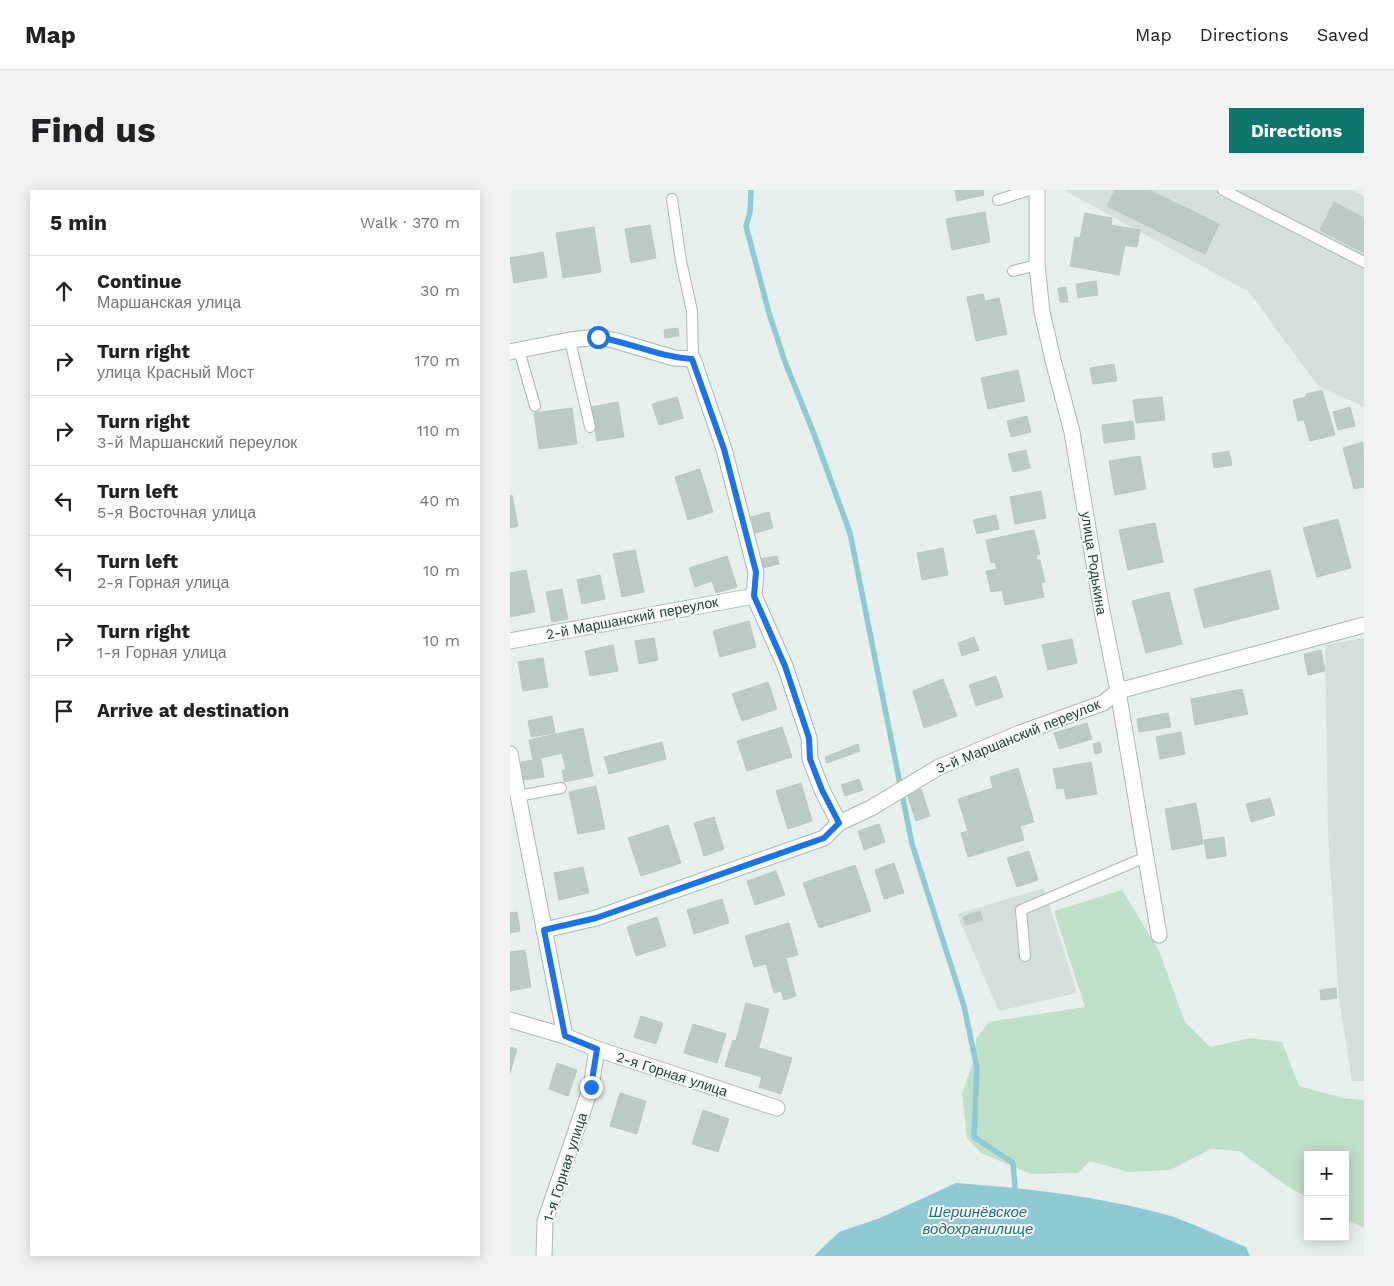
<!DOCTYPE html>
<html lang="en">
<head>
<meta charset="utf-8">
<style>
  :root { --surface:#fff; --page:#f2f2f2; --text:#202124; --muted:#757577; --line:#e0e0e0; --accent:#0f766e }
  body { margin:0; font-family:"Work Sans",sans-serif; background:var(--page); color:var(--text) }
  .controls { position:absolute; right:15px; bottom:15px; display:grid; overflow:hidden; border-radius:0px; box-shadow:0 2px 12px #0003 }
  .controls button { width:45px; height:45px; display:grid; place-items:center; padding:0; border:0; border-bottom:1px solid var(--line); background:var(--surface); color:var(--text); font:25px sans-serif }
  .stop { position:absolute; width:15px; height:15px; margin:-11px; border:4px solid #1a73e8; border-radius:50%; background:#fff }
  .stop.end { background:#1a73e8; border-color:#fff; box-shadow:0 1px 5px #0008 }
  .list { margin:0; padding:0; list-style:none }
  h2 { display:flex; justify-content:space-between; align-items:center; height:65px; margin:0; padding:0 20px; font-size:21px }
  h2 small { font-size:16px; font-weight:400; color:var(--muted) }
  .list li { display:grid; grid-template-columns:32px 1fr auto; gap:15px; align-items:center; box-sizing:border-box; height:70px; padding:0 20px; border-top:1px solid var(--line) }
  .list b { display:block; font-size:19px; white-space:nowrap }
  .list p { margin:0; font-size:16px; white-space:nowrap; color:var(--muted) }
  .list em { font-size:16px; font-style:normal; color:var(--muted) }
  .icon { flex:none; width:28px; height:28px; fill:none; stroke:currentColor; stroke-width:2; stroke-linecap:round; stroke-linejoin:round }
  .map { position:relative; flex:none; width:854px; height:1066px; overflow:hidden; border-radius:0px }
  header { display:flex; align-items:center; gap:30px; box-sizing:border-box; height:70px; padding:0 25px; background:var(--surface); border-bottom:1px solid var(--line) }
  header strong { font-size:24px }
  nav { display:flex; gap:28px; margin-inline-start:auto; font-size:18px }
  .intro { display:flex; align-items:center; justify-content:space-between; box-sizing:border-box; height:120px; padding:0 30px }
  h1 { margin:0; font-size:35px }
  .button { padding:12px 22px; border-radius:0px; background:var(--accent); color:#fff; font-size:18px; font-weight:700 }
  main { display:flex; gap:30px; padding:0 30px }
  aside { flex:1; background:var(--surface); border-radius:0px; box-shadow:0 2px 12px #0003 }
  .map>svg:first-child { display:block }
</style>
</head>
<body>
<header>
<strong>Map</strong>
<nav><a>Map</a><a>Directions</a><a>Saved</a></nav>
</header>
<div class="intro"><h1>Find us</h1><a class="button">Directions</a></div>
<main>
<aside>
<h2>5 min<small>Walk · 370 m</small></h2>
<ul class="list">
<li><svg class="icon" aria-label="ahead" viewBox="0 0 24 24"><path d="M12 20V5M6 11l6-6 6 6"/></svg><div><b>Continue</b><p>Маршанская улица</p></div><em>30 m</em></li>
<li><svg class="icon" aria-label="right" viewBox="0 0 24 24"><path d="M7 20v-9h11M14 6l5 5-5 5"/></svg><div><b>Turn right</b><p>улица Красный Мост</p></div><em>170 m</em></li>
<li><svg class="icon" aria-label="right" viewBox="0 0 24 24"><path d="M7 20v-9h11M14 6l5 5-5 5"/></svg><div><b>Turn right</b><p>3-й Маршанский переулок</p></div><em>110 m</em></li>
<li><svg class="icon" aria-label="left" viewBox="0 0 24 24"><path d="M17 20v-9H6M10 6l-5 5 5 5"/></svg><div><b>Turn left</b><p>5-я Восточная улица</p></div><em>40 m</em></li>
<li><svg class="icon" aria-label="left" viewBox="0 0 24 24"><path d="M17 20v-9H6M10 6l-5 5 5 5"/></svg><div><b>Turn left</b><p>2-я Горная улица</p></div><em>10 m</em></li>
<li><svg class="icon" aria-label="right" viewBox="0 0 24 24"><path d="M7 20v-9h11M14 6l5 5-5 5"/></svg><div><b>Turn right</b><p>1-я Горная улица</p></div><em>10 m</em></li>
<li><svg class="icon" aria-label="arrive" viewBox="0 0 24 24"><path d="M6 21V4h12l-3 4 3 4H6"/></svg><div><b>Arrive at destination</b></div></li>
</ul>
</aside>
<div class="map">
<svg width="854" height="1066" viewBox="0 0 854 1066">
  <rect width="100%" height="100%" fill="#e6efeb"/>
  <g fill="#d4dfda">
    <path d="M554 0H841L854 6V217L808 196 739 102Z"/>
    <path d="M854 448V891H842L829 809 818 643 815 455Z"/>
    <path d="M534 698 567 803 489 821 447 724Z"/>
  </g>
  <path fill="#bfe0c8" d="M612 700 649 761 675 832 700 857 740 848 772 852 789 896 833 908 854 910V1038L835 1029V965H798V1008L777 996 729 961 701 959 660 980 618 982 580 971 568 983 521 984 471 963 457 948 452 904 465 866 466 849 479 832 575 817 544 721Z"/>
  <path fill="#8ec9d4" d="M446 993C517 998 586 1006 654 1024 681 1032 710 1047 736 1057L740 1066H304L329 1042 370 1028Z"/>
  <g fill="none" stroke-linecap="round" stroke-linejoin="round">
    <path stroke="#8ec9d4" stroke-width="5.5" d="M241 0 240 22 236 36 259 123 275 172 304 244 340 343 402 654 454 816 467 878 464 947 503 973 505 997"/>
  </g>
  <g fill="#bbcac4" stroke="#b8c9c2">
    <path d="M445 0H473L474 5 447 11Z"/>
    <path d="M605 0H639L709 34 695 64 597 16Z"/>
    <path d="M824 12 854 28V63L810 40Z"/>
    <path d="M475 22 480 52 442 60 436 29Z"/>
    <path d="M575 23 602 28 601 35 630 40 627 57 615 55 609 85 560 76 565 47 570 48Z"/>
    <path d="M140 35 146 68 121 73 115 39Z"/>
    <path d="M84 37 91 82 53 88 46 43Z"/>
    <path d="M33 62 37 87 4 93 0 68Z"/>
    <path d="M586 91 588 105 568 108 566 94Z"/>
    <path d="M556 97 558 112H550L548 98Z"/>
    <path d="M473 104 475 111 489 108 497 144 466 151 457 107Z"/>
    <path d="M168 138 169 146 155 148 154 140Z"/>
    <path d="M604 174 607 191 583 194 580 178Z"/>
    <path d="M508 180 515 211 478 219 471 188Z"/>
    <path d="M812 200 825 245 800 251 794 230 788 231 783 210 796 207V204Z"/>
    <path d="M167 207 173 228 149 235 142 214Z"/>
    <path d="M167 207 173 228 149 235Z"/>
    <path d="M652 207 655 230 626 233 623 210Z"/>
    <path d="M108 212 114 247 87 251 81 217Z"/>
    <path d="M840 217 845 236 828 240 823 222Z"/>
    <path d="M62 218 67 254 29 259 24 223Z"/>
    <path d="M517 226 521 242 501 247 497 231Z"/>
    <path d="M623 231 625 249 594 253 592 235Z"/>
    <path d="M853 252 854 297 844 299 833 258Z"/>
    <path d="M516 260 520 278 503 282 498 264Z"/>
    <path d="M719 261 722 275 704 278 702 264Z"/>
    <path d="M630 266 636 299 605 305 599 271Z"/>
    <path d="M190 279 203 322 178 330 165 287Z"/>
    <path d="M531 301 536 328 505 334 500 307Z"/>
    <path d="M2 305 8 336 0 338V306Z"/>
    <path d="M259 322 263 338 245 343 241 327Z"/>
    <path d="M486 325 489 339 467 344 463 330Z"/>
    <path d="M828 329 841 378 807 387 793 338Z"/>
    <path d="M645 333 653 372 618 380 609 340Z"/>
    <path d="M524 340 530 364 526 365 527 370H530L535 392 531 393 534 407 495 415 492 400 481 402 476 381 487 379 485 372 481 373 476 350Z"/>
    <path d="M433 358 438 385 412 390 407 363Z"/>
    <path d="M125 360 134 402 112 407 103 364Z"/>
    <path d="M217 366 227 397 206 403 202 391 185 397 179 378Z"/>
    <path d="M267 366 269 374 252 378 250 369Z"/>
    <path d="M16 380 25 422 0 427V383Z"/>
    <path d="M760 380 769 419 694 438 684 399Z"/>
    <path d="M90 385 95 409 72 414 67 390Z"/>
    <path d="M52 399 58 429 42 432 36 402Z"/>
    <path d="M659 402 672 454 636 463 622 411Z"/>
    <path d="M239 431 246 457 210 467 203 441Z"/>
    <path d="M464 447 469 460 452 466 448 453Z"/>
    <path d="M144 448 148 470 129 474 125 451Z"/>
    <path d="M562 449 567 473 538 480 532 455Z"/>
    <path d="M103 455 108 481 80 486 75 461Z"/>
    <path d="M811 460 815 481 798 485 794 464Z"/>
    <path d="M33 468 38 497 13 501 8 472Z"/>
    <path d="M486 486 493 507 466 516 459 495Z"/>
    <path d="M433 489 447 526 414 538 403 501Z"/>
    <path d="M258 492 267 519 232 531 222 504Z"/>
    <path d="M732 499 738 524 685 535 681 509Z"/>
    <path d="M658 523 661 537 629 542 627 529Z"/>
    <path d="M42 526 45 543 21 547 18 531Z"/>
    <path d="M577 533 582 549 549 559 544 543Z"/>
    <path d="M272 537 282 567 237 581 227 551Z"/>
    <path d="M73 538 83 586 54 592 52 580H56L52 563 23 570 19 550Z"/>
    <path d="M671 542 675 564 650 569 646 547Z"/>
    <path d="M152 552 156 569 99 584 94 567Z"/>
    <path d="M590 552 592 562 585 564 583 554Z"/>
    <path d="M348 554 350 561 317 573 315 567Z"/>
    <path d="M31 569 34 587 14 590 11 572Z"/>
    <path d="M581 572 587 604 556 609 554 598 547 599 543 579Z"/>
    <path d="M508 578 524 632 510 636 514 650 458 667 451 643 458 641 448 609 483 598 480 587Z"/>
    <path d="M349 589 353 600 335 606 331 595Z"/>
    <path d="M291 593 302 631 278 639 266 601Z"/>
    <path d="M86 596 95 639 68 644 59 602Z"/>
    <path d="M411 599 420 626 406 631 397 604Z"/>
    <path d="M760 608 765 625 741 632 736 614Z"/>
    <path d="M686 613 693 654 662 660 655 619Z"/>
    <path d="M204 627 214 659 194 666 184 633Z"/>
    <path d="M369 634 375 652 354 660 348 641Z"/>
    <path d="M158 635 171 673 131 686 118 648Z"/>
    <path d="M714 647 716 666 697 669 694 650Z"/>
    <path d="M519 661 528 690 507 697 497 668Z"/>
    <path d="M384 673 394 703 374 709 365 680Z"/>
    <path d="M345 675 361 721 309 738 293 693Z"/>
    <path d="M73 677 79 703 49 710 44 683Z"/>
    <path d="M266 681 275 705 245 715 237 691Z"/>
    <path d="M212 709 219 733 184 744 177 720Z"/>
    <path d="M470 721 473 730 456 735 453 727Z"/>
    <path d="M7 722 10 741 0 743V723Z"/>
    <path d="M147 727 156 756 126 766 117 737Z"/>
    <path d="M279 733 288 765 276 768 286 806 274 810 271 801 264 803 256 774 244 777 235 746Z"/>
    <path d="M15 760 21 797 0 801V762Z"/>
    <path d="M826 798 827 808 811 810 810 800Z"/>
    <path d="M236 813 259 819 249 857 226 851Z"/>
    <path d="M131 826 153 833 146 854 124 847Z"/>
    <path d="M183 834 216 844 207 873 174 863Z"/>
    <path d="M223 850 282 868 271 904 249 897 252 887 215 876Z"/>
    <path d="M0 857 7 859 0 883Z"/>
    <path d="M47 873 67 880 58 906 39 899Z"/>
    <path d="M110 903 136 911 127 944 100 936Z"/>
    <path d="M193 920 219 929 208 962 182 954Z"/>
  </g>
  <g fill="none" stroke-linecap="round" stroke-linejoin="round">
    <defs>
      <g id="service">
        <path d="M713 0 854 72"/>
        <path d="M162 9 171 71 182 121 183 169"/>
        <path d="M488 10 519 0"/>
        <path d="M503 81 527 75"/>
        <path d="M60 150 80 237"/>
        <path d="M9 160 25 216"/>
        <path d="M8 606 51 598"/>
        <path d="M515 766 511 720 636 667"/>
      </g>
      <g id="minor">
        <path d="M527 0V75L532 122 543 170 562 242 591 416 608 501 649 745"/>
        <path d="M0 162 60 150 88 147 107 151 164 168 183 169 214 259 246 382 244 406 275 476 299 548 300 569 312 600 329 633"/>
        <path d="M0 451 244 406"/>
        <path d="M0 564 55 846"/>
        <path d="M34 740 86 728 314 648 329 633 361 618 429 577 510 543 593 513 608 501 854 435"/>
        <path d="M0 830 55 846 87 859 267 918"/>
        <path d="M34 1066 35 1031 81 897 87 859"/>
      </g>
    </defs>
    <use href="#service" stroke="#a8b8b2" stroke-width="12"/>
    <use href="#minor" stroke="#a8b8b2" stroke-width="17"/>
    <use href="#service" stroke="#fff" stroke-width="10"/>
    <use href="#minor" stroke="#fff" stroke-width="15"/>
  </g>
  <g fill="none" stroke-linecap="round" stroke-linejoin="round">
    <path stroke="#1a73e8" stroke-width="6" d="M81 897 87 859 55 846 34 740 86 728 314 648 329 633 312 600 300 569 299 548 275 476 244 406 246 382 214 259 182 169C150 167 121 153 88 147"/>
  </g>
  <g text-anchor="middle" stroke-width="4" stroke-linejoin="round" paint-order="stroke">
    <g font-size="14" fill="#24423a" stroke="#f7fbf9">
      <text transform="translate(584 373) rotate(81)" y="5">улица Родькина</text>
      <text transform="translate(122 428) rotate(-11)" y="5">2-й Маршанский переулок</text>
      <text transform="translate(508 546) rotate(-22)" y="5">3-й Маршанский переулок</text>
      <text transform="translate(162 884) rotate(18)" y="5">2-я Горная улица</text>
      <text transform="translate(55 977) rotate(-72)" y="5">1-я Горная улица</text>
    </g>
    <g font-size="15" font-style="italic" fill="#1c6f80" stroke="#f7fbf9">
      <text x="468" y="1027">Шершнёвское<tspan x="468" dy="17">водохранилище</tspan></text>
    </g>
  </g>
</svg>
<div class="controls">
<button>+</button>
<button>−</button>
</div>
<div class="stop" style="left:88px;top:147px"></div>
<div class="stop end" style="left:81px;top:897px"></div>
</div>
</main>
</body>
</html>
